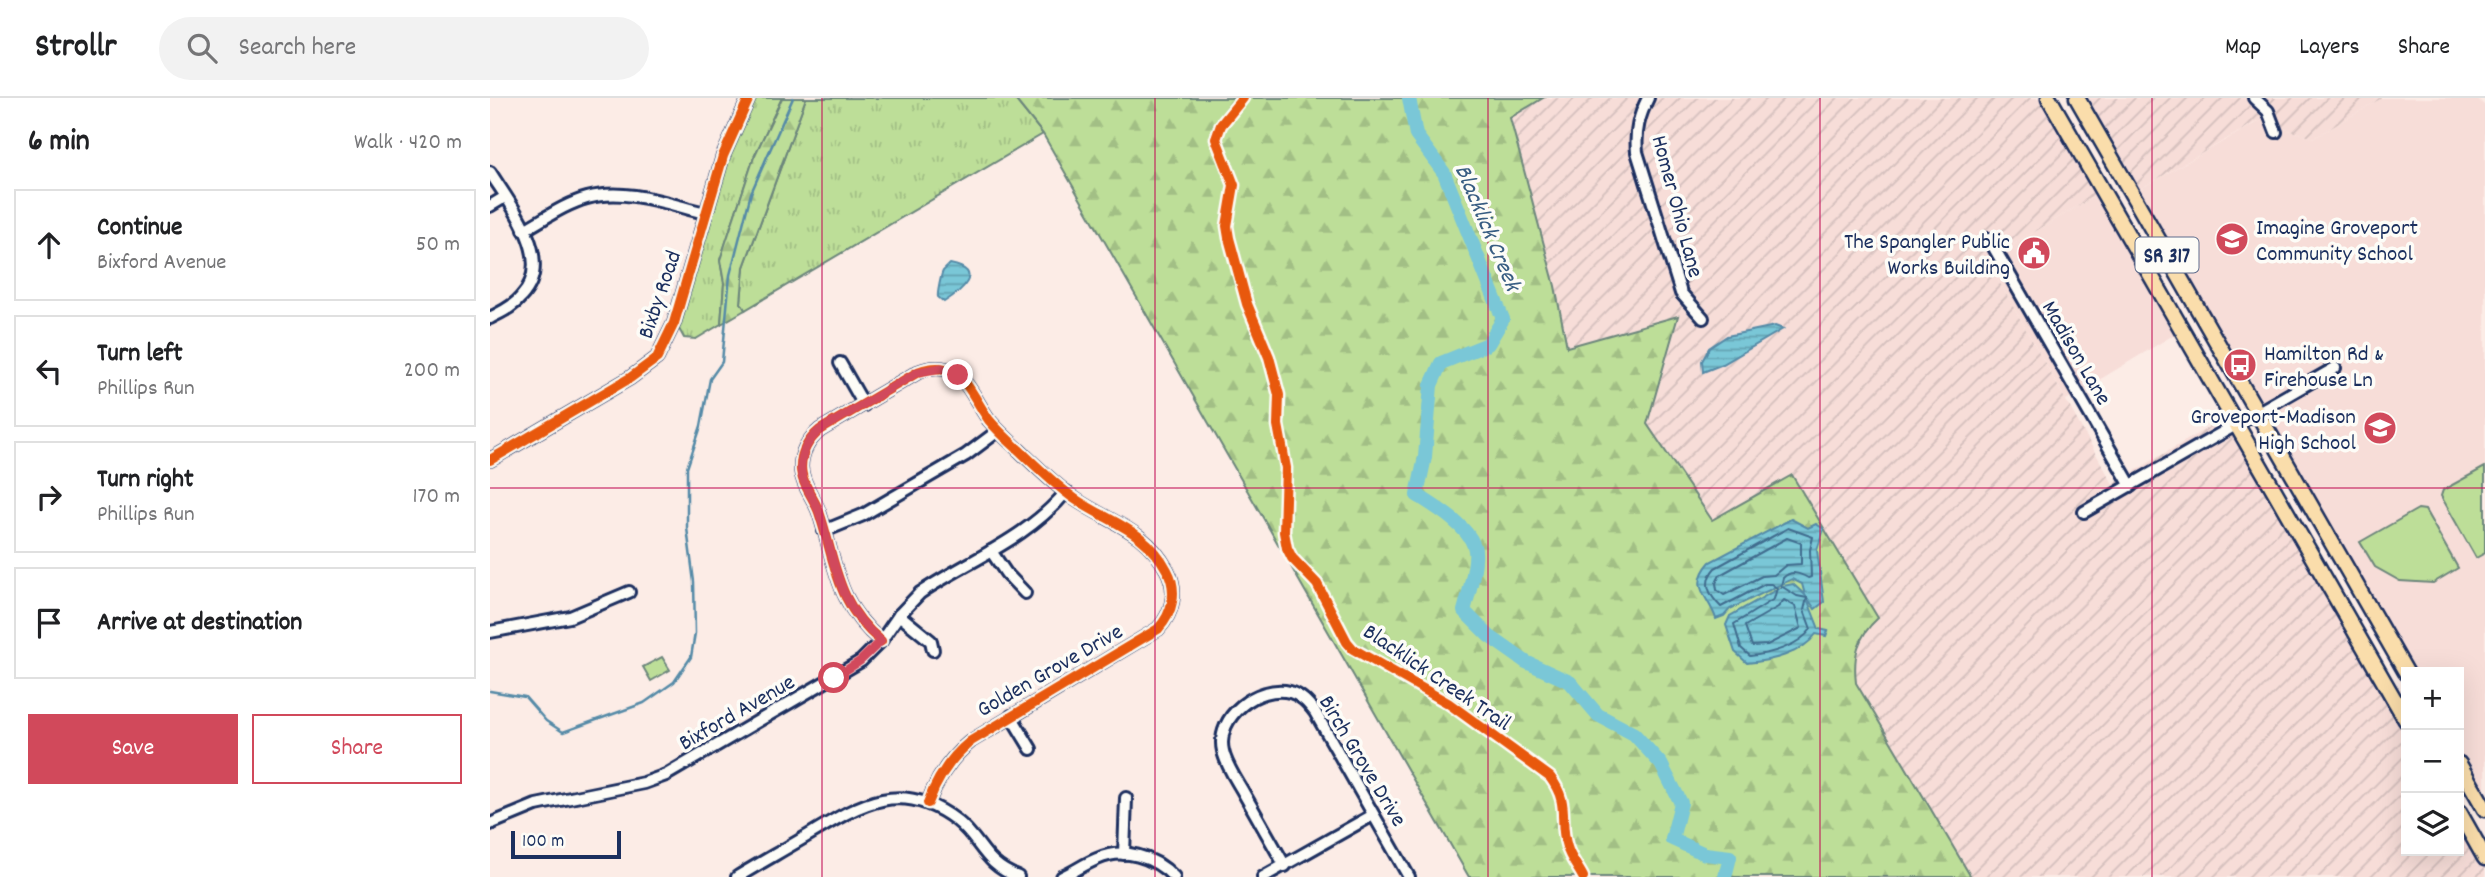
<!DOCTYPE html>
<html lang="en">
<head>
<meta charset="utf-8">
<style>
  :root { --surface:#fff; --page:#f2f2f2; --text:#202124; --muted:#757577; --line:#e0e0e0; --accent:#d1495b }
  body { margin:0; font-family:Dekko,sans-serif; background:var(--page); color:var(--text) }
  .controls { position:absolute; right:21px; bottom:21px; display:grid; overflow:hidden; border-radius:0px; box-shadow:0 7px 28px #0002 }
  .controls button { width:63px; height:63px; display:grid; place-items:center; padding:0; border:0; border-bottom:2px solid var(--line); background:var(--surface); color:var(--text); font:35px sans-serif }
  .scale { position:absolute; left:21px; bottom:18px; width:110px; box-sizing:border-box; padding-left:7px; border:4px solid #1b2f5e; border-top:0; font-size:19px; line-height:24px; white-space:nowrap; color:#1b2f5e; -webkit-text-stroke:5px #fdfcf7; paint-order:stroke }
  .stop { position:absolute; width:21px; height:21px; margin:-16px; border:5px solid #d1495b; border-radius:50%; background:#fff }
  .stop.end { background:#d1495b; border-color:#fff; box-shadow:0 2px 7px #0008 }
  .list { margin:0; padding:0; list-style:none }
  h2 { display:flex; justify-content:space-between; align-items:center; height:91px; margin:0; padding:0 28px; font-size:30px }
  h2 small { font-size:23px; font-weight:400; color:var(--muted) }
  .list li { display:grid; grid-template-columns:46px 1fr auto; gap:21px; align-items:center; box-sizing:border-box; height:112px; margin:0 14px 14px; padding:0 14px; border:2px solid var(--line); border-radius:0px }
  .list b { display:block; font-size:26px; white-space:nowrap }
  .list p { margin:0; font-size:23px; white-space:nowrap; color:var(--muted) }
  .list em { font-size:23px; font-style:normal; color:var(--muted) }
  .actions { display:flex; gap:14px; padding:21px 28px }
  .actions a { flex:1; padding:16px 0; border:2px solid var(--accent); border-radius:0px; text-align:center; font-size:24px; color:var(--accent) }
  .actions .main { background:var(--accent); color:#fff }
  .icon { flex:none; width:38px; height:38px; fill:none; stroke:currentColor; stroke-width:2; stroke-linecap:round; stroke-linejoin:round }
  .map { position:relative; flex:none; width:1995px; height:779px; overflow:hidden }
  header { display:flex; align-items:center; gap:42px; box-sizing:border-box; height:98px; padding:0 35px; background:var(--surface); border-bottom:2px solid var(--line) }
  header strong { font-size:33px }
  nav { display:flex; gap:38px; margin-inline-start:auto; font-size:24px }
  .search { width:490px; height:63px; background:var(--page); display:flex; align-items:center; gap:18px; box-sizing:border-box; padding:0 24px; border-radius:38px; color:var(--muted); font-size:26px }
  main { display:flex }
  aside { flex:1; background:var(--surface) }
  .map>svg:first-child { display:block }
</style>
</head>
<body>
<header>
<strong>Strollr</strong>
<div class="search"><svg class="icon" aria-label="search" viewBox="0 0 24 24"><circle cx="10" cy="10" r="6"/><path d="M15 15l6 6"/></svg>Search here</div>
<nav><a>Map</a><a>Layers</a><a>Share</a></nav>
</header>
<main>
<aside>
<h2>6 min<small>Walk · 420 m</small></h2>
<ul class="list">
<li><svg class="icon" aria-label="ahead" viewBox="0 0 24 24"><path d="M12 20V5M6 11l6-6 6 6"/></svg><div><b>Continue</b><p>Bixford Avenue</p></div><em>50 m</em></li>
<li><svg class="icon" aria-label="left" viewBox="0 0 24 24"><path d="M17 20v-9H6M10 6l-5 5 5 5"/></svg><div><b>Turn left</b><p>Phillips Run</p></div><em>200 m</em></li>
<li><svg class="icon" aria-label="right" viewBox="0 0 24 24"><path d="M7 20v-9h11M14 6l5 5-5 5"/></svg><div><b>Turn right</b><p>Phillips Run</p></div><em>170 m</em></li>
<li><svg class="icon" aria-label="arrive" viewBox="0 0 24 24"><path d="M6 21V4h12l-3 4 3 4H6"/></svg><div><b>Arrive at destination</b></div></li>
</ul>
<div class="actions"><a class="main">Save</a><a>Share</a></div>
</aside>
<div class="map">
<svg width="1995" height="779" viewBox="0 0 1995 779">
  <defs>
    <pattern id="industrial-furrows" width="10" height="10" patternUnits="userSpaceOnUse" patternTransform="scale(1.75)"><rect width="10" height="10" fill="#f7ddd8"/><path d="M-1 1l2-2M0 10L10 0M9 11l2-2" fill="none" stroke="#d3bebc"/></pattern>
    <pattern id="grass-tufts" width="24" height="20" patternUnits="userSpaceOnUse" patternTransform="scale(1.75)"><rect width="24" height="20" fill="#bdde98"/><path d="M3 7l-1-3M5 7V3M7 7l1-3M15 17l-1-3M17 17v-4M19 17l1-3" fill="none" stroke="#a2bf85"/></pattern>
    <pattern id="forest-firs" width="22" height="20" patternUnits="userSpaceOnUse" patternTransform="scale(1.75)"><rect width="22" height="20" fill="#bdde98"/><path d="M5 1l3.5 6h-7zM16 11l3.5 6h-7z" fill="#a2bf85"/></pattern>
    <pattern id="water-rules" width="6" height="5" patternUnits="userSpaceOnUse" patternTransform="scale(1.75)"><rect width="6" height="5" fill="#7ac7d7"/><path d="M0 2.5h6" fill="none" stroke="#63a2b2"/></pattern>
  </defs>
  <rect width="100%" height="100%" fill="#fcece6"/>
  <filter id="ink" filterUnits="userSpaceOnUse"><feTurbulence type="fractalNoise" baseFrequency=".0143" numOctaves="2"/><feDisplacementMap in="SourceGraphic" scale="14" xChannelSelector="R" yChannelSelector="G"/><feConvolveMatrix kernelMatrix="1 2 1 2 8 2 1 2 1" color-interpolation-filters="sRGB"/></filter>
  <g filter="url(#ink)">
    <g fill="#f7ddd8">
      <path d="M1892 0H1987L1995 8V698L1969 652V574H1925L1648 92 1769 23 1824 40Z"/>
      <path d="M1607 97 1685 236 1576 302 1497 162Z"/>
    </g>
    <g fill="url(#industrial-furrows)">
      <path d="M1053 0H1552L1607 97 1497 162 1623 386 1734 320 1916 628V753H1969V717L1995 761V779H1481L1366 585 1363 565 1368 545 1376 531 1302 377 1222 422 1157 326 1188 219 1077 249 1065 188 1020 20Z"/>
      <path d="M1598 0H1892L1824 40 1768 23 1648 92Z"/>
    </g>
    <g fill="url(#grass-tufts)" stroke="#6c867b" stroke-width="2">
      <path d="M266 0H292L264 59 230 162 234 185 231 226 206 241 194 240 189 231 238 59Z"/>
      <path d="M316 0H524L553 36 255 212 251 205 254 169Z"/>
    </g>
    <g fill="url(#forest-firs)" stroke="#6c867b" stroke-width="2">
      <path d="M292 0H316L254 169 251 205 255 212 231 226 234 185 230 162 264 59Z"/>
      <path d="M524 0H1053L1020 20 1065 188 1077 249 1188 218 1157 326 1222 422 1302 377 1388 520C1367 539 1363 558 1366 585L1481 779H979L553 36Z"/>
    </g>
    <g fill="#bdde98" stroke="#6c867b" stroke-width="2">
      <path d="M1995 369V455L1986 460 1951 398 1953 392Z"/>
      <path d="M1928 411 1935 412 1968 470 1943 485 1910 483 1885 469 1870 444Z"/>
      <path d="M172 559 180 572 161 583 153 569Z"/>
    </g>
    <g fill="url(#water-rules)" stroke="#548aa7" stroke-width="2">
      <path d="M460 166C497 173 470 194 454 204L448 199C447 196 451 177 453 173Z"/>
      <path d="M1285 228 1293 231 1233 266 1213 274 1212 263 1216 256 1219 250 1237 238Z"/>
      <path d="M1301 421 1318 430 1326 426 1334 431 1327 452 1334 504 1325 511 1316 498 1329 531 1338 533 1336 538 1326 536C1312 556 1280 563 1257 565L1245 554 1236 527 1240 518 1293 488 1303 486 1315 497 1312 486 1302 481 1240 511 1234 518 1226 521C1219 498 1198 489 1220 464Z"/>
    </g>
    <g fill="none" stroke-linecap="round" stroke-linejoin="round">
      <g stroke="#416c8e" stroke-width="2">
        <path d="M1298 430 1323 439 1320 452 1321 479 1318 480C1309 475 1301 472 1293 480L1291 488 1307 498 1317 500 1314 512 1321 531C1309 548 1280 556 1260 558L1251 550 1244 526 1284 501 1287 490 1281 486H1275L1231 509C1219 497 1212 484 1225 470Z"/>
        <path d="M1297 440 1311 445V466L1296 467 1284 477 1272 478 1234 497 1227 492 1226 485 1230 477Z"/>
        <path d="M1294 502 1305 508 1311 530 1277 547 1262 548 1255 528 1288 509Z"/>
      </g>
      <path stroke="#548aa7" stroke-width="2.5" d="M0 593 35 599 56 623 73 634 154 605 184 584 201 559 205 535 204 484 197 430V370L211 328 220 281 232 264 240 177 261 95 303 0"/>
      <path stroke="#7ac7d7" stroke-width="14" d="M919 0 926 37 954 75 1013 221 998 246 951 265 941 287 935 359 927 397C944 408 977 427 984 448 989 461 978 498 974 513L999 538 1036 564 1080 584 1108 617 1144 636 1171 666 1191 705 1182 741 1215 756 1240 759 1235 779"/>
      <defs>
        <g id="minor">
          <path d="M1158 0C1149 18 1145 33 1147 54L1191 195 1213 220"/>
          <path d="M1764 0 1778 13 1786 34"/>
          <path d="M0 74C21 108 66 162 31 199 23 209 11 214 0 220"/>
          <path d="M0 108 15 99"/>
          <path d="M34 132C54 121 75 106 97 100 135 89 178 106 215 115"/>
          <path d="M1499 141 1641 388"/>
          <path d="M350 265 374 307"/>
          <path d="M0 362 140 280 167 260 184 225 233 58 259 0"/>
          <path d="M1594 414 1845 270"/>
          <path d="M334 433 373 417 476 357 508 333"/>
          <path d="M501 453 516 475 535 495"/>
          <path d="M409 517 441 543 443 552"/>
          <path d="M0 534 80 519 139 494"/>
          <path d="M391 543C346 506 346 465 329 414 324 400 311 385 311 369 311 354 318 342 330 332L428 274C471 258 479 294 499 322 508 333 518 342 529 352 547 369 565 387 585 401 620 425 655 431 677 472 688 492 683 515 668 531L481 643C460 660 447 680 438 705"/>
          <path d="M521 618 541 651"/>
          <path d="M0 726 46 707 154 685 176 677 371 563 391 543 409 517 430 495C479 462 537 441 576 394"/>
          <path d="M634 756 636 700"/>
          <path d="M795 768C781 743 766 717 752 692 745 680 736 667 733 653 725 619 768 586 800 594 811 597 818 605 825 614L919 779"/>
          <path d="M247 779C272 764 297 750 322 735 372 705 412 681 466 722 492 742 492 765 528 779"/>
          <path d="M572 779C584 774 594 766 607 761 633 749 664 758 684 779"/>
          <path d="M773 779 883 717"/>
        </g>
        <g id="major">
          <path d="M1559 0 1916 622"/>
          <path d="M1587 0 1916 574"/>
          <path d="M1969 666 1995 711"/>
          <path d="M1969 714 1995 760"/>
        </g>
      </defs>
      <use href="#minor" stroke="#1b2f5e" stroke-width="16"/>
      <use href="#major" stroke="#1b2f5e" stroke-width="19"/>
      <use href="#minor" stroke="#fdfcf7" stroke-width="10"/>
      <use href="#major" stroke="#faddab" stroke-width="14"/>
      <defs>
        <g id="cycleway">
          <path d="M753 0 731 27 726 41 744 87 737 128 739 140 757 206 779 259 789 297 788 327 796 370 794 434 797 450 802 460 827 486 857 544 863 551 958 605 1060 679C1081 707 1068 721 1077 749 1080 760 1088 769 1093 779"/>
          <path d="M0 362 140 280 167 260 184 225 233 58 259 0"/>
          <path d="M391 543C346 506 346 465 329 414 324 400 311 385 311 369 311 354 318 342 330 332L428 274C471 258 479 294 499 322 508 333 518 342 529 352 547 369 565 387 585 401 620 425 655 431 677 472 688 492 683 515 668 531L481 643C460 660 447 680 438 705"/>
        </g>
      </defs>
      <use href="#cycleway" stroke="#fdfcf7" stroke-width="15"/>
      <use href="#cycleway" stroke="#e8590c" stroke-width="10"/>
    </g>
  </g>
  <g fill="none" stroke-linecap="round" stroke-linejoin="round" filter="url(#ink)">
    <path stroke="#d1495b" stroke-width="9" d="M344 580 370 563 391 543C346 506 346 464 329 414 324 400 311 385 311 370 311 354 318 342 330 332L428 274 451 270 468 277"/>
  </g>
  <path fill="none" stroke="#c2185b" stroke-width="2" stroke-opacity="0.55" d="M332 0V779M665 0V779M998 0V779M1330 0V779M1662 0V779M0 390H1995"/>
  <defs>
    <symbol id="school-disc" viewBox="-11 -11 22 22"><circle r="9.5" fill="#d1495b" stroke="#fdfcf7"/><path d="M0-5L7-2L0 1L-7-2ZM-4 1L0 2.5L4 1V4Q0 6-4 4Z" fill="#fff"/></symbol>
    <symbol id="civic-disc" viewBox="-11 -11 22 22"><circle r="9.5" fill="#d1495b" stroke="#fdfcf7"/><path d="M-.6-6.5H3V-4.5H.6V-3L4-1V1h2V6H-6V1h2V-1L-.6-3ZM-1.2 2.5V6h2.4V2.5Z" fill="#fff"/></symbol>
    <symbol id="bus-disc" viewBox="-11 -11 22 22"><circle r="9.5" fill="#d1495b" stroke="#fdfcf7"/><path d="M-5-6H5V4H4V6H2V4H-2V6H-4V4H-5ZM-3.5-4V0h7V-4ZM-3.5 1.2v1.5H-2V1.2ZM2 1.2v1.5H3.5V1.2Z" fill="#fff"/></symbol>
  </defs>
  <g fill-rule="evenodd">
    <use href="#school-disc" x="1723" y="122" width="38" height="38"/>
    <use href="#civic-disc" x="1525" y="136" width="38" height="38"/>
    <use href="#bus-disc" x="1731" y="248" width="38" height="38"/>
    <use href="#school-disc" x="1871" y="311" width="38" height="38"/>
  </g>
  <g text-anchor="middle" stroke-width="7" stroke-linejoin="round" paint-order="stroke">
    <rect fill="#fdfcf7" stroke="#5f6c8c" stroke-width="2" x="1645.5" y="139.5" width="63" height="35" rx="5"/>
    <g font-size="21" font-weight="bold" fill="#1b2f5e">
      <text x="1677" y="164">SR 317</text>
    </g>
    <g font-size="23" fill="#1b2f5e" stroke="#fdfcf7">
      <text transform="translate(1189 108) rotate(75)" y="8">Homer Ohio Lane</text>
      <text transform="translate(168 196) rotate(-71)" y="8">Bixby Road</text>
      <text transform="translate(1588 254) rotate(60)" y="8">Madison Lane</text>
      <text transform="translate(559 571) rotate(-30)" y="8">Golden Grove Drive</text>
      <text transform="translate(948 578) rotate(34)" y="8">Blacklick Creek Trail</text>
      <text transform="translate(246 613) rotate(-30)" y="8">Bixford Avenue</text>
      <text transform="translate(874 662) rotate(59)" y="8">Birch Grove Drive</text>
    </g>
    <g font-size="23" fill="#1b2f5e" stroke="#fdfcf7" text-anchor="start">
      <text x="1766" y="136">Imagine Groveport<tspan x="1766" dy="26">Community School</tspan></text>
      <text x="1520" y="150" text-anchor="end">The Spangler Public<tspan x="1520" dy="26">Works Building</tspan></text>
      <text x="1774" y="262">Hamilton Rd &amp;<tspan x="1774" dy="26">Firehouse Ln</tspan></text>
      <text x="1866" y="325" text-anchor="end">Groveport-Madison<tspan x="1866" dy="26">High School</tspan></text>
    </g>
    <g font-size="24" font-style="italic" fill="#385d82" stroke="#fdfcf7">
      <text transform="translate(999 129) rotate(67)" y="8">Blacklick Creek</text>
    </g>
  </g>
</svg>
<div class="controls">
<button>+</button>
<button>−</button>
<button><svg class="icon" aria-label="layers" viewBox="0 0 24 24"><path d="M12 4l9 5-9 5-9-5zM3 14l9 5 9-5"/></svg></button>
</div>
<div class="scale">100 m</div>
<div class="stop" style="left:344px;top:580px"></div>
<div class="stop end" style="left:468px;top:277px"></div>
</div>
</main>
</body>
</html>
